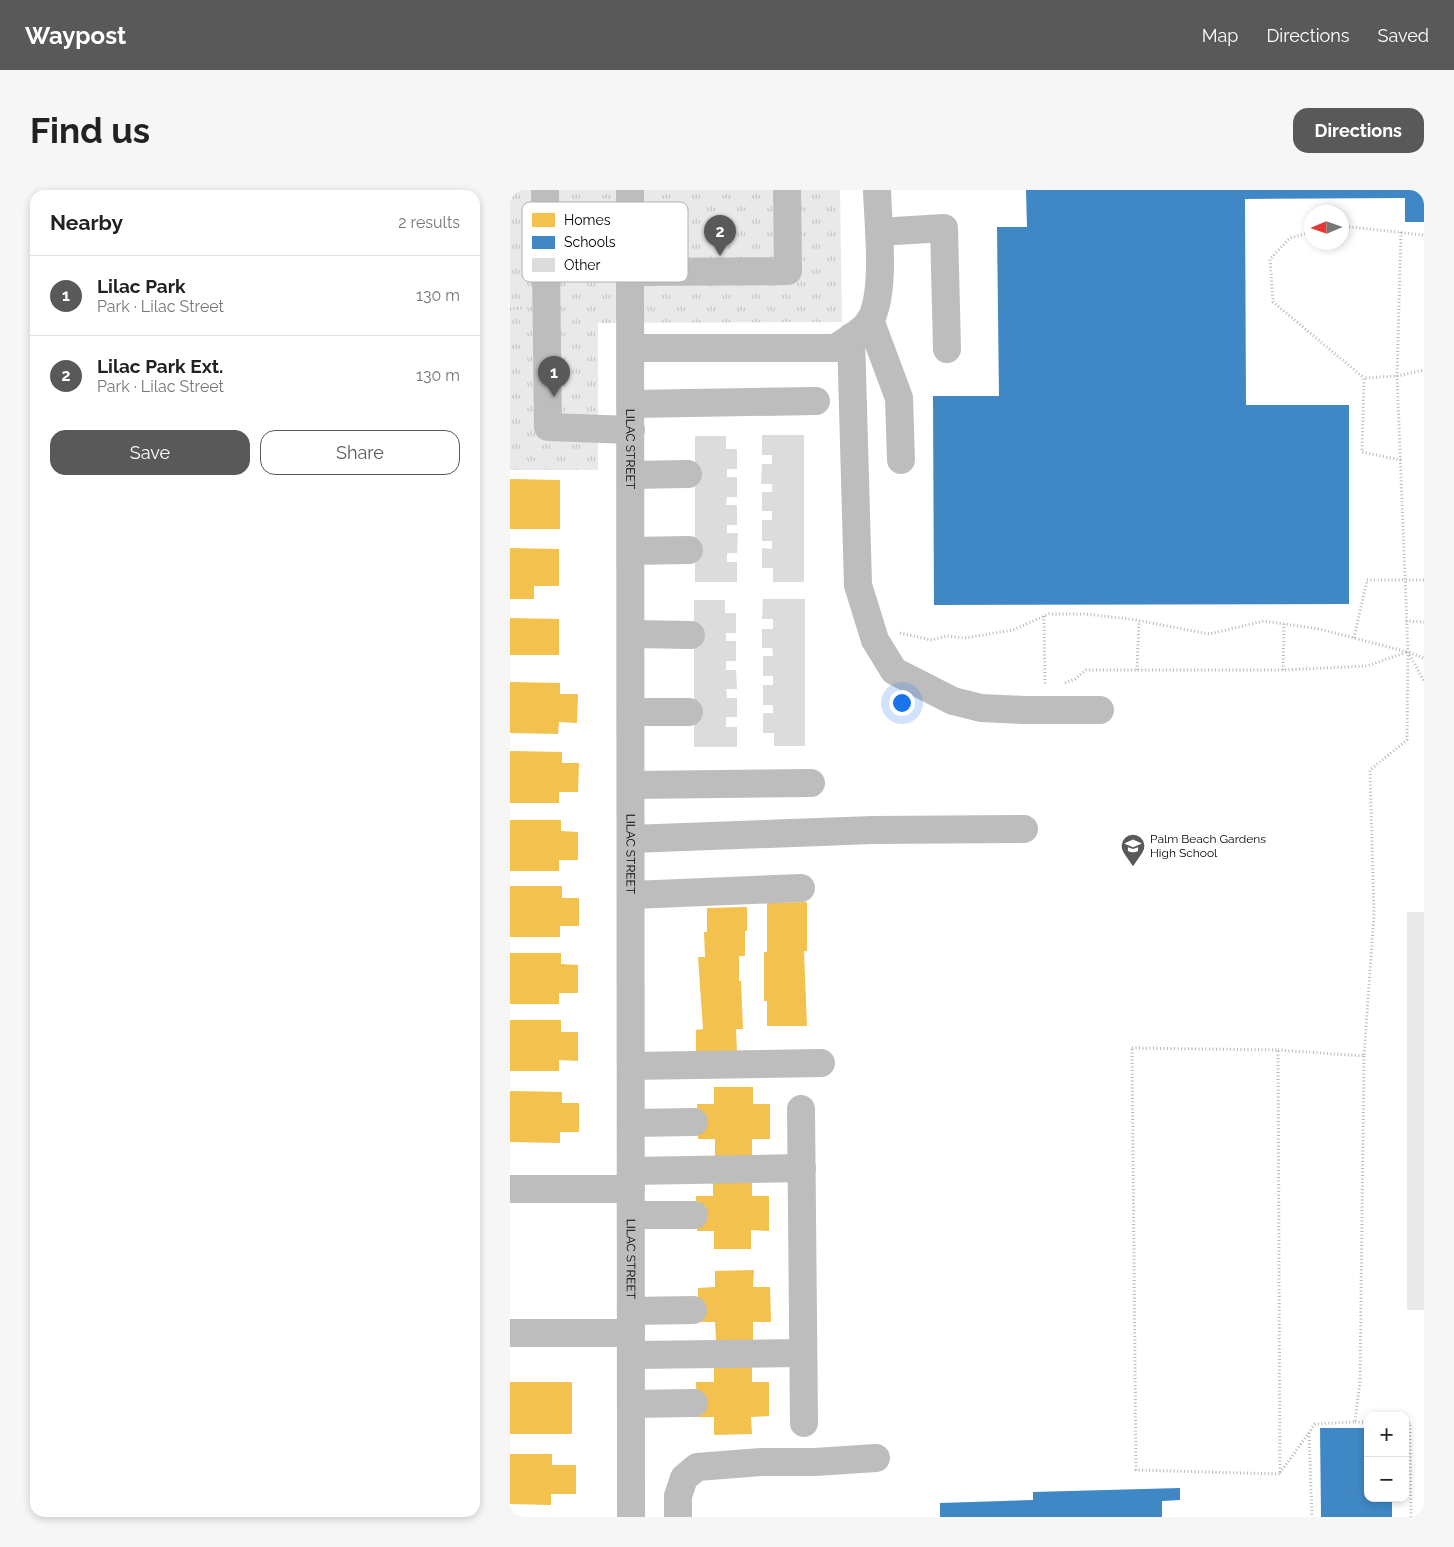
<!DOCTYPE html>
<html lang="en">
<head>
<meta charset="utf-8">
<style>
  :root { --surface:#fff; --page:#f6f6f6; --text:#222; --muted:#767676; --line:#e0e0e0; --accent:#595959 }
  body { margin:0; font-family:Raleway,sans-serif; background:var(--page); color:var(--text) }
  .controls { position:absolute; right:15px; bottom:15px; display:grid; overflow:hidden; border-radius:10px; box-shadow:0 2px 8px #0003 }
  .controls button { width:45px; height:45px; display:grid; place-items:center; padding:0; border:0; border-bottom:1px solid var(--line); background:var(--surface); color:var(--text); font:25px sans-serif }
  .compass { position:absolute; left:794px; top:15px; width:45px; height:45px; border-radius:50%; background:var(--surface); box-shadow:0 2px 8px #0003; rotate:268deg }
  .you { position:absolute; left:391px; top:512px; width:18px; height:18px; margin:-12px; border:4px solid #fff; border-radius:50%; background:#1a73e8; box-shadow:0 0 0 8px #1a73e833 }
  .badge { display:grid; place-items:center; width:32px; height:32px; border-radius:50%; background:var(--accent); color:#fff; font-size:16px; font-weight:700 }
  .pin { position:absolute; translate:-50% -41px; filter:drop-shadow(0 1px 2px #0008) }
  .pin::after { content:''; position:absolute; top:26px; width:18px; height:15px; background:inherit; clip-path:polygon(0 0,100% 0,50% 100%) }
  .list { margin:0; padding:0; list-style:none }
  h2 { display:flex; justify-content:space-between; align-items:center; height:65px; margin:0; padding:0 20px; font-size:21px }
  h2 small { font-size:16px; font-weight:400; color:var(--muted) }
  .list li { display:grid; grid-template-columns:32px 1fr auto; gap:15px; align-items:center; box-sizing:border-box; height:80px; padding:0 20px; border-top:1px solid var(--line) }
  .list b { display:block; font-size:19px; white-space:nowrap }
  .list p { margin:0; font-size:16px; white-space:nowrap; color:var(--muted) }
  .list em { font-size:16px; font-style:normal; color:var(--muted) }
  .actions { display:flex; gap:10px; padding:15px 20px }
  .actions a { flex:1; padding:11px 0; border:1px solid var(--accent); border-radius:15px; text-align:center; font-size:18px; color:var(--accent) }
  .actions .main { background:var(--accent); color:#fff }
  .map { position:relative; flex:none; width:914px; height:1327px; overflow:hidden; border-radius:15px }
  header { display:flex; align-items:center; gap:30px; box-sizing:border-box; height:70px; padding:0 25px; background:var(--accent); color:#fff }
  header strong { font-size:24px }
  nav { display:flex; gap:28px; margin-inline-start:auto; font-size:18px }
  .intro { display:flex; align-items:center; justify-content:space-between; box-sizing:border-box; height:120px; padding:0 30px }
  h1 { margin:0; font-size:35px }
  .button { padding:12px 22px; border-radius:15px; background:var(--accent); color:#fff; font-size:18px; font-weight:700 }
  main { display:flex; gap:30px; padding:0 30px }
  aside { flex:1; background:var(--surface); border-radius:15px; box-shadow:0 2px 8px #0003 }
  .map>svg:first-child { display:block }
</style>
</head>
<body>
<header>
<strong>Waypost</strong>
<nav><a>Map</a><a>Directions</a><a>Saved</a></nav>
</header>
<div class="intro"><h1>Find us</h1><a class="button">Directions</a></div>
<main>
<aside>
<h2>Nearby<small>2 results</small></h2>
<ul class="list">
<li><span class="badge">1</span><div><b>Lilac Park</b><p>Park · Lilac Street</p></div><em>130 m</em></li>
<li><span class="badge">2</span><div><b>Lilac Park Ext.</b><p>Park · Lilac Street</p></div><em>130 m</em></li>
</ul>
<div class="actions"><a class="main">Save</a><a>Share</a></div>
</aside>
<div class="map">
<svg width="914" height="1327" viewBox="0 0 914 1327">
  <defs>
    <pattern id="park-tufts" width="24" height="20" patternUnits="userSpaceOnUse" patternTransform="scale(1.25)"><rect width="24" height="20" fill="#e9e9e9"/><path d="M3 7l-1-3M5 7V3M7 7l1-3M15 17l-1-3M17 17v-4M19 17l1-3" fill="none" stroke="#c6c6c6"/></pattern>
  </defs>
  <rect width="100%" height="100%" fill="#fff"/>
  <path fill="url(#park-tufts)" d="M0 0H330L332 132 88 133V280H0Z"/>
  <rect fill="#e9e9e9" x="897" y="722" width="17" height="398"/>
  <g fill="#f2c14e">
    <path d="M0 289 50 290V339H0Z"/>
    <path d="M0 358 49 359V396H24V409H0Z"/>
    <path d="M0 428 49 429V465H0Z"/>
    <path d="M0 492 50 493V504H68L67 533 49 532 48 544 0 543Z"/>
    <path d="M0 561 52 562V573H69L68 602H49V613H0Z"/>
    <path d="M0 630H51V641L68 642V670H49V681H0Z"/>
    <path d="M0 696H52V708H69V736H50V747H0Z"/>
    <path d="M297 712V761H294L297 836H257V811H254V762H257V713Z"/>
    <path d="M237 717V741H235V766H229V791H231L233 839H226L227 863 186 864V840L193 839 188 767H195L194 742H197V718Z"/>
    <path d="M0 763H51V774L68 775V803H49V814H0Z"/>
    <path d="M0 830H51V842H68V871L49 870V881H0Z"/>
    <path d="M204 897H243V914H260V949H242V967H205V949H188L187 914H204Z"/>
    <path d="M0 901 52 902V913H69V942H50V953L0 952Z"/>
    <path d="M203 989H242V1006H259V1041L241 1040V1059H204V1041H187L186 1006H203Z"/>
    <path d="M244 1080 243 1097H260L261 1132H243V1150H206L205 1132H188V1098L205 1097V1081Z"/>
    <path d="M204 1175H242V1192H259V1226L241 1227 242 1244 204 1245V1227H187L186 1192H204Z"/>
    <rect x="0" y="1192" width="62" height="52"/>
    <path d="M0 1264H42V1275H66V1304H41V1315L0 1314Z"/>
  </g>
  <g fill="#3f88c5">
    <path d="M516 0H914V32H895V8L735 9 736 215H839V414L424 415 423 206H489L487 37H517Z"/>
    <path d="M810 1238H858V1308H882V1327H811Z"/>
    <path d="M670 1298V1310L652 1311V1327H430V1313L523 1310V1302Z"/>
  </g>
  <g fill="#dcdcdc">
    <path d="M252 245H294V392H263V378H252V358L262 359V351H252V330H262V321H252V302H262V294H251L252 274H262V265H252Z"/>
    <path d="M185 246H216V259H227V279H217V287H227V307H217L216 315H227V335H217V343H228L227 363H217V372H227V392H185Z"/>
    <path d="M253 409H295V556H264V543H253V523H263V515H253V495H263V486H253V466H263L262 458H252V439H263V429H252Z"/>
    <path d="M184 410H215V423H226V443H216V451H226V471H216V480H226L227 499H216L217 508H227V527H216V537H227V557H184Z"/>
  </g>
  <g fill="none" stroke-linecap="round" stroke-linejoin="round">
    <g stroke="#b8b8b8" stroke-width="3" stroke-dasharray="1 2.5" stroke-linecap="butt">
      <path d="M832 36 914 45"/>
      <path d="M802 42 780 48 760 69 763 112 854 188"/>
      <path d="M891 42 887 186 898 462 914 491"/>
      <path d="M0 119 12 118"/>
      <path d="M891 270 852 262 854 188 887 186 914 180"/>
      <path d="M534 426 535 496"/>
      <path d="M896 431 914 432"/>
      <path d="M390 443 422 450 436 446 455 448 503 440 539 424H575L620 429 699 444 754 431 809 439 898 462 914 468"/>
      <path d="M844 448 857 390H914"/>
      <path d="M627 480 629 431"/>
      <path d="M773 480 774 434"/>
      <path d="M555 493 565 489 576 480H773L857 476 897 462"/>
      <path d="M622 858 768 860 770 1284 626 1280Z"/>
      <path d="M768 860 854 866 864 724 860 580 897 550 898 462"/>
      <path d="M845 1232H858"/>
      <path d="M895 1233H900L901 1327"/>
      <path d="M799 1243 802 1327"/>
      <path d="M770 1283 805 1234 845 1232 850 1191 854 866"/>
    </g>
    <g stroke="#bdbdbd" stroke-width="28">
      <path d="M35 0 38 237 121 240"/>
      <path id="s1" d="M120 0 121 1327"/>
      <path d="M369 42 434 38 437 159"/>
      <path d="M120 82 278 81 277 0"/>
      <path d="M360 130 389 208 391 270"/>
      <path d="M341 147 348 395 365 450 384 481 443 511 471 518 514 520H590"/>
      <path d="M121 158H325C335 152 355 140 361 129 376 100 368 34 367 0"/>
      <path d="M121 214 306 211"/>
      <path d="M121 285 178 284"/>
      <path d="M121 361 179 360"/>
      <path d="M121 444 181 445"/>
      <path d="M121 522H179"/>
      <path d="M121 595 301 593"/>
      <path d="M121 649 363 640 514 639"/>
      <path d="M122 705 291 698"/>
      <path d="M121 876 311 873"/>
      <path d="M291 919 294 1233"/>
      <path d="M121 933 184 932"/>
      <path d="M121 981 292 978"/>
      <path d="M0 999H121"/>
      <path d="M121 1025H184"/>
      <path d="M121 1121 183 1120"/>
      <path d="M0 1143H121"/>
      <path d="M121 1165 293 1163"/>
      <path d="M121 1214 184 1213"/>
      <path d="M168 1327V1306L174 1288 187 1277 251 1272H305L366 1268"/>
    </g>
  </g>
  <defs>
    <symbol id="school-pin" viewBox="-11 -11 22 30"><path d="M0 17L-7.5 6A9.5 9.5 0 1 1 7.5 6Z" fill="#595959" stroke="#fff"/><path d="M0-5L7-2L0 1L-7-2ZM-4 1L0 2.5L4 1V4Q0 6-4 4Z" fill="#fff"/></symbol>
  </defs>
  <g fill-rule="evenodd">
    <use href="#school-pin" x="609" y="642" width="28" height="38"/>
  </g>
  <g text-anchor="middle" stroke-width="5" stroke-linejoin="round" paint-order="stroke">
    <g font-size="12" fill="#000" stroke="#fff">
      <text dy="4" stroke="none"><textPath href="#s1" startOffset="259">LILAC STREET</textPath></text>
      <text dy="4" stroke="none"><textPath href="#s1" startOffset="664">LILAC STREET</textPath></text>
      <text dy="4" stroke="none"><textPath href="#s1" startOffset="1069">LILAC STREET</textPath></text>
    </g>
    <g font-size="12" fill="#000" stroke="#fff" text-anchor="start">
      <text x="640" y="653">Palm Beach Gardens<tspan x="640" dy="14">High School</tspan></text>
    </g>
  </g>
  <rect x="12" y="12" width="166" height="80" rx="8" fill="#fff" stroke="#b2b2b2" stroke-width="1"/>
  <rect x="22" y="23" width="23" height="14" fill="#f2c14e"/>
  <rect x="22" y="46" width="23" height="13" fill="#3f88c5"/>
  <rect x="22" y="68" width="23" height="14" fill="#dcdcdc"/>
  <g font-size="14" fill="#000">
    <text x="54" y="35">Homes</text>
    <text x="54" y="57">Schools</text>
    <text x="54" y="80">Other</text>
  </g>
</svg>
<div class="controls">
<button>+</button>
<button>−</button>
</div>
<svg class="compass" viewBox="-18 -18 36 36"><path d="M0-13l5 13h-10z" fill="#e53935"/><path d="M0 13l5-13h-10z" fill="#767676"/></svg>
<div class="you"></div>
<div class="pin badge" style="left:44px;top:207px">1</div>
<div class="pin badge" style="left:210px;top:66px">2</div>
</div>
</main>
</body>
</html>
